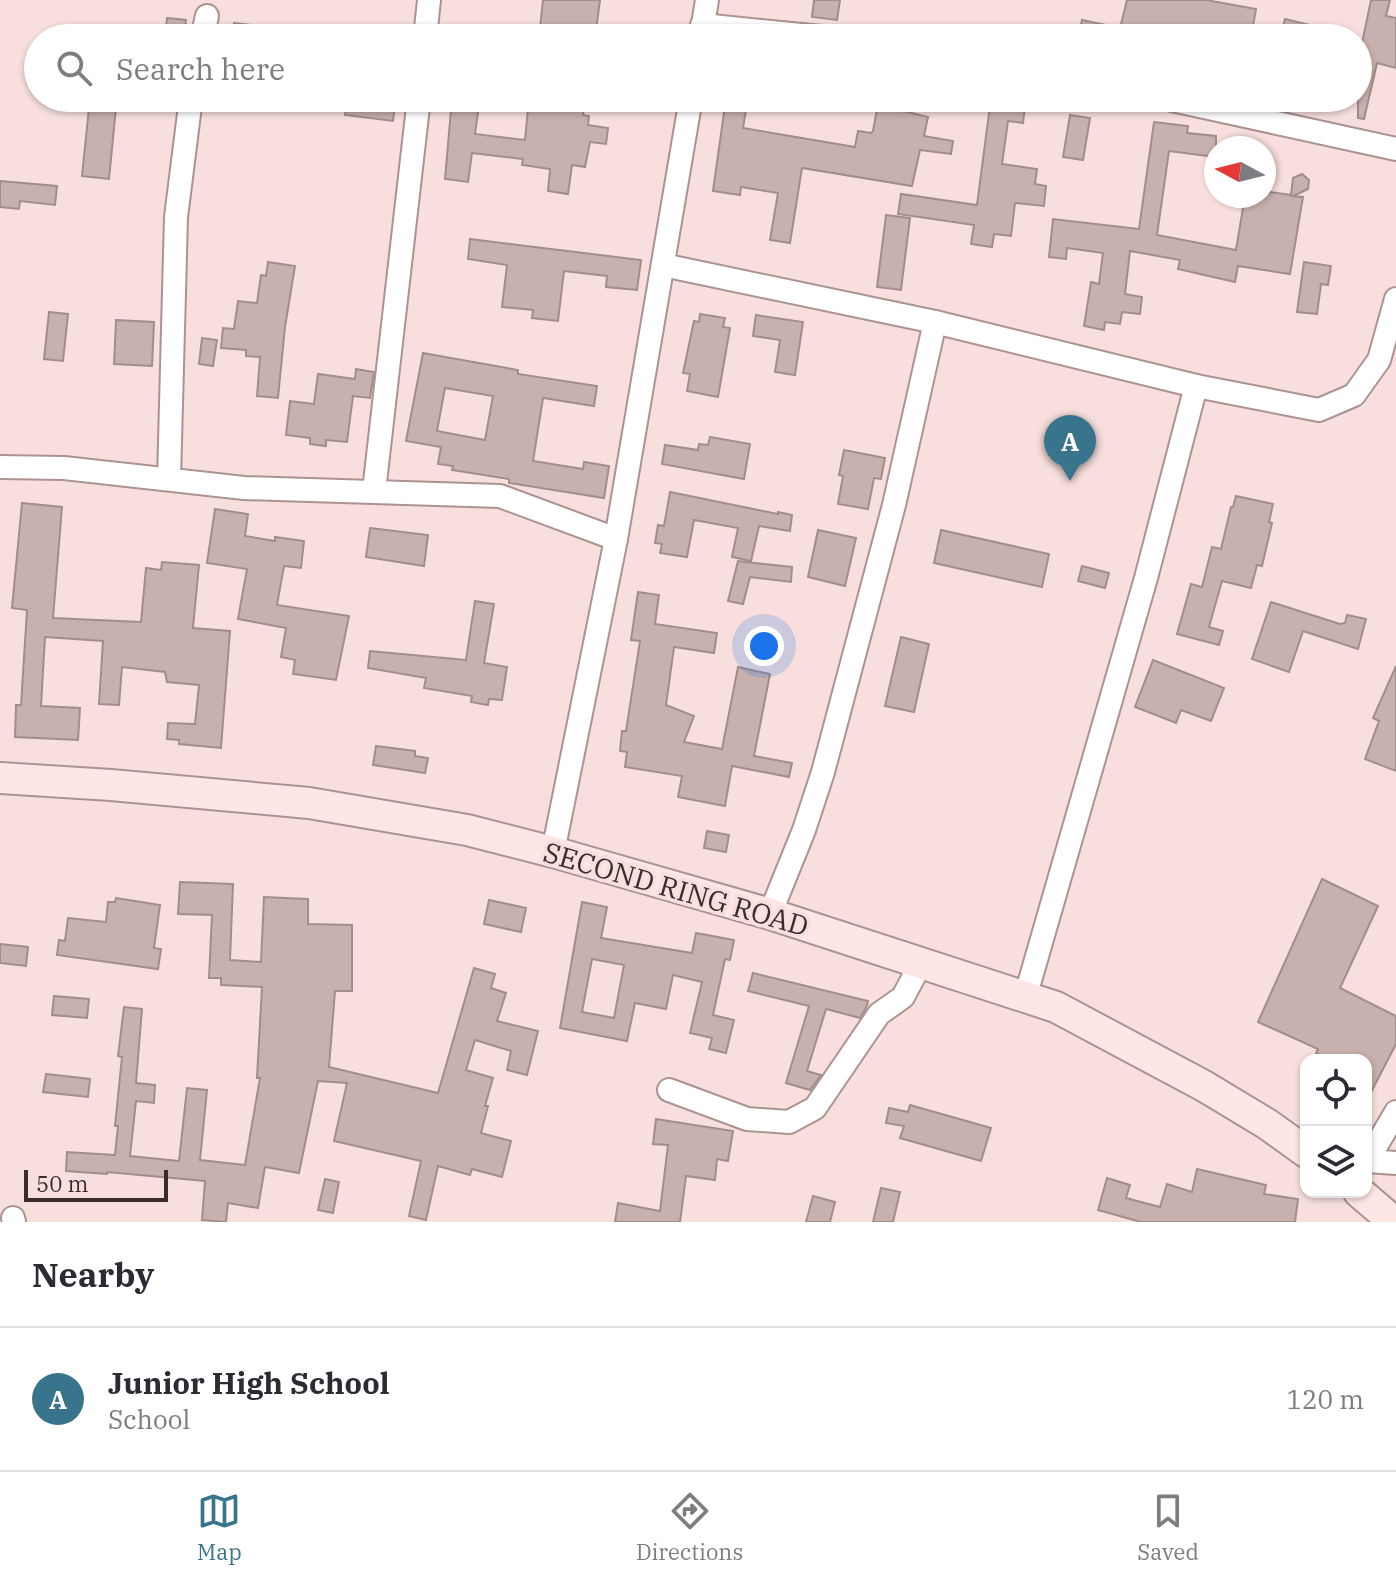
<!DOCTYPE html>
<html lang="en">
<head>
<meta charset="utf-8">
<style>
  :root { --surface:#fff; --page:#f2f2f3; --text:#2b2b33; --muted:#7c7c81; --line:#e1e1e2; --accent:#38748b }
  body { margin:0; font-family:"IBM Plex Serif",serif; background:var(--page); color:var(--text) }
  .controls { position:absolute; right:24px; bottom:24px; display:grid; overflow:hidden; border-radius:16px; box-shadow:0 2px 6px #0004 }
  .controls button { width:72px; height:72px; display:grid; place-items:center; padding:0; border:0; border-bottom:2px solid var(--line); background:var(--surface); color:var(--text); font:40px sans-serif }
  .compass { position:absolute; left:1204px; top:136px; width:72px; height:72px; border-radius:50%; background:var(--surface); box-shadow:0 2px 6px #0004; rotate:277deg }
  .scale { position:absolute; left:24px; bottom:20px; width:144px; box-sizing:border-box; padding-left:8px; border:4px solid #372e2c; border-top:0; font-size:22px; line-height:28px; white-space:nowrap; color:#372e2c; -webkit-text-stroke:6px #f8dfdd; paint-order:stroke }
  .you { position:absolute; left:764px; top:646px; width:28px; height:28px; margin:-20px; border:6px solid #fff; border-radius:50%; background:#1a73e8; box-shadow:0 0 0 12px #1a73e833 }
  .badge { display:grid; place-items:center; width:52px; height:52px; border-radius:50%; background:var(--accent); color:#fff; font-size:26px; font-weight:700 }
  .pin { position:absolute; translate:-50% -66px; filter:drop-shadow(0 2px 4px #0008) }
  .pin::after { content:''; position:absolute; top:42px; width:28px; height:24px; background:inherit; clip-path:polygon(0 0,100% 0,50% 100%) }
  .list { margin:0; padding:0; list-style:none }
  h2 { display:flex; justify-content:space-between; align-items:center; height:104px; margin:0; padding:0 32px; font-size:34px }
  h2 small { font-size:26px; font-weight:400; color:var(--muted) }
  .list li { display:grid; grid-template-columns:52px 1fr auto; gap:24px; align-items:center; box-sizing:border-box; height:144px; padding:0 32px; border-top:2px solid var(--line) }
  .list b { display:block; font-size:30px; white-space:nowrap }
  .list p { margin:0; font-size:26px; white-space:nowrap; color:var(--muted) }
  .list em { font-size:26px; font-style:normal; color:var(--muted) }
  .icon { flex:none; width:44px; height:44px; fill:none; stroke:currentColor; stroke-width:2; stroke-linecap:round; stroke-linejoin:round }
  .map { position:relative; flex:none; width:1396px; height:1222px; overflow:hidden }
  .search { position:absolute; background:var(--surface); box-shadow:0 2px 6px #0004; left:24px; right:24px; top:24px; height:88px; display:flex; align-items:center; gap:20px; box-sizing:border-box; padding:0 28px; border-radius:44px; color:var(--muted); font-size:30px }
  .sheet { height:248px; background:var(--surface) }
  nav { display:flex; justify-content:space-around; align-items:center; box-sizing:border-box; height:112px; border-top:2px solid var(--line); background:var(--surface); font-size:22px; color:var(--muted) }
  nav a { display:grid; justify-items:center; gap:4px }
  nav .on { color:var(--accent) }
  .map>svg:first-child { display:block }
</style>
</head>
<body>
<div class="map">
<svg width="1396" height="1222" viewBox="0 0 1396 1222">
  <rect width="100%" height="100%" fill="#f8dfdd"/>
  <g fill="#c7b0ad" stroke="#a38d8a" stroke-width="2" fill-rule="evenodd">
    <path d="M543 0H600L595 38H569L570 31 540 28Z"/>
    <path d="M814 0H840L837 20 812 17Z"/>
    <path d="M1127 0H1206L1256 9 1251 38H1078L1082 20 1120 28Z"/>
    <path d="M1371 0H1390L1386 16 1396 18V68L1377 63 1364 119 1358 118V62Z"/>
    <path d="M167 18 186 20 184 38H165Z"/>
    <path d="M1285 19 1339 32V38H1280Z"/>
    <path d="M234 23 279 28 278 38H232Z"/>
    <path d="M90 98H117L109 179 82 176Z"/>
    <path d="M347 98H396L393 121 345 115Z"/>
    <path d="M452 98H480L475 134 525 140 529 98H585L583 115 589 116 588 125 608 128 606 144 590 142 585 167 572 165 568 194 548 191 550 169 522 165 523 159 472 153 468 182 445 179Z"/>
    <path d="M726 98H748L743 128 855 147 858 131 871 133 873 131 879 98H897L895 109 928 117 924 136 953 141 951 154 920 150 912 186 802 168 790 243 770 240 778 193 741 187 740 195 713 191Z"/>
    <path d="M991 98H1026L1023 123 1008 121 1002 164 1037 169 1035 184 1046 186 1044 206 1015 203 1011 236 994 234 992 247 971 244 974 225 898 214 901 194 977 205Z"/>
    <path d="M1070 115 1090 118 1083 160 1063 157Z"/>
    <path d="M1154 122 1188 126 1187 133 1216 136V157L1169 151 1157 235 1236 250 1245 196H1264V191L1291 195 1293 178 1302 174 1309 180 1308 189 1293 196 1303 197 1290 274 1238 266 1235 282 1178 269 1180 260 1130 251 1125 294 1142 297 1140 314 1122 312 1120 324 1105 322 1104 330 1084 326 1091 282 1099 284 1103 253 1067 248 1066 259 1049 257 1053 219 1139 229Z"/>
    <path d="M0 181 57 186 55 205 20 201 19 209 0 207Z"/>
    <path d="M886 215 910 218 901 290 877 287Z"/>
    <path d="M470 239 641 260 637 290 606 287 607 276 564 271 558 321 532 318 533 310 502 307 507 265 468 259Z"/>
    <path d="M268 262 295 266 285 327 278 398 257 396 260 357 246 356V350L221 348 223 328 234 329 238 301 257 303 261 275 266 276Z"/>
    <path d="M1304 262 1331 266 1328 285 1321 284 1317 314 1297 312Z"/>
    <path d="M49 312 68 314 63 361 44 359Z"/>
    <path d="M700 314 725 318 723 327 730 328 718 397 687 391 690 374 683 373 694 321 699 322Z"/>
    <path d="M756 315 803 322 795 375 775 372 780 340 753 336Z"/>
    <path d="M116 320 154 322 152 366 114 364Z"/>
    <path d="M202 338 217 340 213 366 199 364Z"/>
    <path d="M423 353 518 370V374L597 386 594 406 543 398 533 461 583 469 584 462 609 466 604 498 509 483V479L452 470 453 466 438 464 441 447 406 441ZM445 388 493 396 485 440 437 431Z"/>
    <path d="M356 369 374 372 370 398 353 396 347 442 326 440V446L310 444V438L286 435 290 401 314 404 318 374 355 379Z"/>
    <path d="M710 437 750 444 744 479 662 464 665 445 698 450 699 444 708 445Z"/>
    <path d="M844 450 885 458 881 479 874 478 868 509 838 504 843 476 839 475Z"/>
    <path d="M670 492 778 514V512L792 515 790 531 759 526 751 561 732 557 738 528 694 520 687 557 660 553 662 544 655 543 658 525 664 526Z"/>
    <path d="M1236 496 1273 504 1269 522 1272 523 1262 566 1257 565 1251 588 1222 581 1209 627 1223 631 1219 645 1177 634 1191 584 1202 587 1212 547 1221 549 1231 507H1233Z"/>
    <path d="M22 503 62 507 53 618 141 622 146 568 161 570 162 562 199 565 193 628 230 631 221 748 179 744V740L167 739 168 723 195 724 199 685 167 682 165 672 122 667 119 705 99 704 103 641 45 637 41 706 80 708 78 740 15 737 16 705H21L27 610 12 608Z"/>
    <path d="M215 509 248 514 245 536 275 541V537L304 541 301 568 284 566 277 605 349 616 336 680 293 674 295 660 281 657 286 628 238 619 247 569 207 563Z"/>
    <path d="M370 528 428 535 424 566 366 557Z"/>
    <path d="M818 530 856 538 845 586 808 577Z"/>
    <path d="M941 530 1049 554 1042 587 934 563Z"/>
    <path d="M738 561 792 567 791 582 750 577 743 604 728 601Z"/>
    <path d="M1082 566 1109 573 1105 588 1078 581Z"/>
    <path d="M638 592 659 595 655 624 717 633 714 653 674 647 666 705 694 716 684 742 722 749 738 667 770 674 754 756 792 763 789 777 732 766 725 806 678 797 682 776 625 767 627 752 620 751 622 731H626L640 641 631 640Z"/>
    <path d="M475 601 494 604 484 663 507 667 502 700 489 699 488 705 471 702 472 696 424 688 426 678 368 668 370 651 466 660Z"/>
    <path d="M1271 602 1340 624 1345 623 1347 615 1366 619 1358 649 1303 631 1289 672 1252 659Z"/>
    <path d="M901 637 929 644 914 712 885 706Z"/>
    <path d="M1153 660 1224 688 1211 721 1181 710 1176 723 1135 707Z"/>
    <path d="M1396 666V771L1365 759 1379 721 1373 718Z"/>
    <path d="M376 746 415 751V756L428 758 425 773 373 765Z"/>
    <path d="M707 831 729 835 726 852 704 848Z"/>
    <path d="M1322 879 1378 906 1340 988 1396 1016V1044L1366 1102V1060H1329L1316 1053 1318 1049 1258 1022Z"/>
    <path d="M180 882 233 884 230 960 261 962 264 897 308 899V924L352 925V991H335L329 1067 438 1093 474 968 495 974 491 988 506 993 497 1021 538 1031 527 1075 507 1070 511 1051 475 1040 466 1070 493 1078 485 1106H488L481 1133 511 1141 502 1177 472 1169 470 1175 438 1166 426 1220 409 1216 421 1161 334 1141 347 1083 318 1081 299 1173 265 1167 258 1208 228 1203 226 1222 202 1220 205 1181 107 1172V1174L66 1171 67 1152 115 1155 118 1126H115L122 1057 118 1056 124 1007 142 1009 136 1083 155 1085 154 1103 136 1101 130 1156 179 1161 187 1088 207 1090 200 1160 245 1165 260 1078H257L262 987 221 985V978H209L212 915 178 914Z"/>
    <path d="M116 898 160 905 154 948 161 949 158 969 57 955 59 940 65 941 68 918 106 922 108 902H115Z"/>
    <path d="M489 900 526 908 521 932 484 924Z"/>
    <path d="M582 902 607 907 601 938 692 953 696 933 734 940 730 960 725 959 713 1015 734 1020 726 1053 709 1049 712 1038 690 1033 702 982 673 975 666 1009 635 1003 627 1041 560 1028ZM592 959 624 965 614 1018 582 1012Z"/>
    <path d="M0 944 28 947 26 966 0 963Z"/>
    <path d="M753 973 868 1001 867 1006 860 1018 826 1009 807 1071 821 1075 810 1090 786 1083 809 1006 748 991Z"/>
    <path d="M54 996 89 999 87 1018 52 1015Z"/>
    <path d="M46 1074 90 1079 88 1097 43 1092Z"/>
    <path d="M910 1105 991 1128 981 1161 900 1138 904 1126 886 1123 889 1108 908 1112Z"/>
    <path d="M656 1119 733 1131 728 1161 717 1159 715 1180 686 1176 680 1222H615L618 1203 660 1211 668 1145 653 1144Z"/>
    <path d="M1197 1169 1266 1185 1264 1194 1298 1199 1295 1222H1141L1098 1210 1107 1178 1130 1185 1126 1198 1160 1207 1167 1184 1192 1192Z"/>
    <path d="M325 1179 339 1182 333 1213 318 1210Z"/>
    <path d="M881 1188 900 1192 893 1222H873Z"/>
    <path d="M813 1196 835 1202 830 1222H806Z"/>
  </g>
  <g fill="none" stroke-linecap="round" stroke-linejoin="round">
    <defs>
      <g id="street">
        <path d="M702 25 832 38"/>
        <path d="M701 37 707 0"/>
        <path d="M202 38 207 16"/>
        <path d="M425 38 429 0"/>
        <path d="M1163 98 1396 149"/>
        <path d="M663 265 935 322 1196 386 1319 410 1354 395 1379 360 1396 299"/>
        <path d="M0 467 64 468 244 488 500 496 616 539"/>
        <path d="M169 479 176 217 191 98"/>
        <path d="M374 491 419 98"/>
        <path d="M553 852 616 539 691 98"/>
        <path d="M770 914 804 830 823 772 894 505 935 322"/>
        <path d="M1025 998 1146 578 1196 386"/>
        <path d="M669 1090 747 1119 789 1122 815 1108 879 1014 903 997 920 965"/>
        <path d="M1367 1161 1396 1163"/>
        <path d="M1366 1163 1396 1112"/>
        <path d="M13 1218 14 1222"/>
      </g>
      <g id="secondary">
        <path d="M0 778 111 785 309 803 467 830 553 852 770 914 1056 1007 1204 1086 1267 1124 1306 1152"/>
        <path d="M1359 1192 1394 1222"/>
      </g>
    </defs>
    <use href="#street" stroke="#aa9391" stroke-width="26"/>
    <use href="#secondary" stroke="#aa9391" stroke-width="34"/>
    <use href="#street" stroke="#fff" stroke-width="22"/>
    <use href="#secondary" stroke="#fee6e4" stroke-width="30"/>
  </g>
  <g text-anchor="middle" stroke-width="7" stroke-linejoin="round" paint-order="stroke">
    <g font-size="28" fill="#372e2c" stroke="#f8dfdd">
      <text transform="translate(676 889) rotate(16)" y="10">SECOND RING ROAD</text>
    </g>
  </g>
</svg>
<div class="controls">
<button><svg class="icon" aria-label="locate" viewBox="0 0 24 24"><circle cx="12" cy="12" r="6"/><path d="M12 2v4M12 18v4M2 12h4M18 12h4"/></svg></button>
<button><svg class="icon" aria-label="layers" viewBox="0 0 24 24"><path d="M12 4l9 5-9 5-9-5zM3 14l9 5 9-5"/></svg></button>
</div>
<svg class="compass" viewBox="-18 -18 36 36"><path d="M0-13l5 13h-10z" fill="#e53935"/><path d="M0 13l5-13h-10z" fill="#7c7c81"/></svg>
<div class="scale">50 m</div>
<div class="you"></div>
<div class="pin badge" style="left:1070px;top:481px">A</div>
<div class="search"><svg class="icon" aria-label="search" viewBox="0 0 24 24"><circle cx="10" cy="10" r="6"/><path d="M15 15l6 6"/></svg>Search here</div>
</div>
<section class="sheet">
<h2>Nearby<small></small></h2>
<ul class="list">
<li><span class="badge">A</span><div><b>Junior High School</b><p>School</p></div><em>120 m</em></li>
</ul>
</section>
<nav>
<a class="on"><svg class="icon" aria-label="map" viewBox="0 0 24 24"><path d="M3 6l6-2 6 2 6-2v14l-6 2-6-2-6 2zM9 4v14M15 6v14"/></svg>Map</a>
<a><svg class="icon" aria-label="directions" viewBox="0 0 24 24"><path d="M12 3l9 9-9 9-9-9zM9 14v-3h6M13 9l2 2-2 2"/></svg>Directions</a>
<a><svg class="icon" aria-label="saved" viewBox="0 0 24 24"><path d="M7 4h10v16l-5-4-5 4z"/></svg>Saved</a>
</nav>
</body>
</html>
